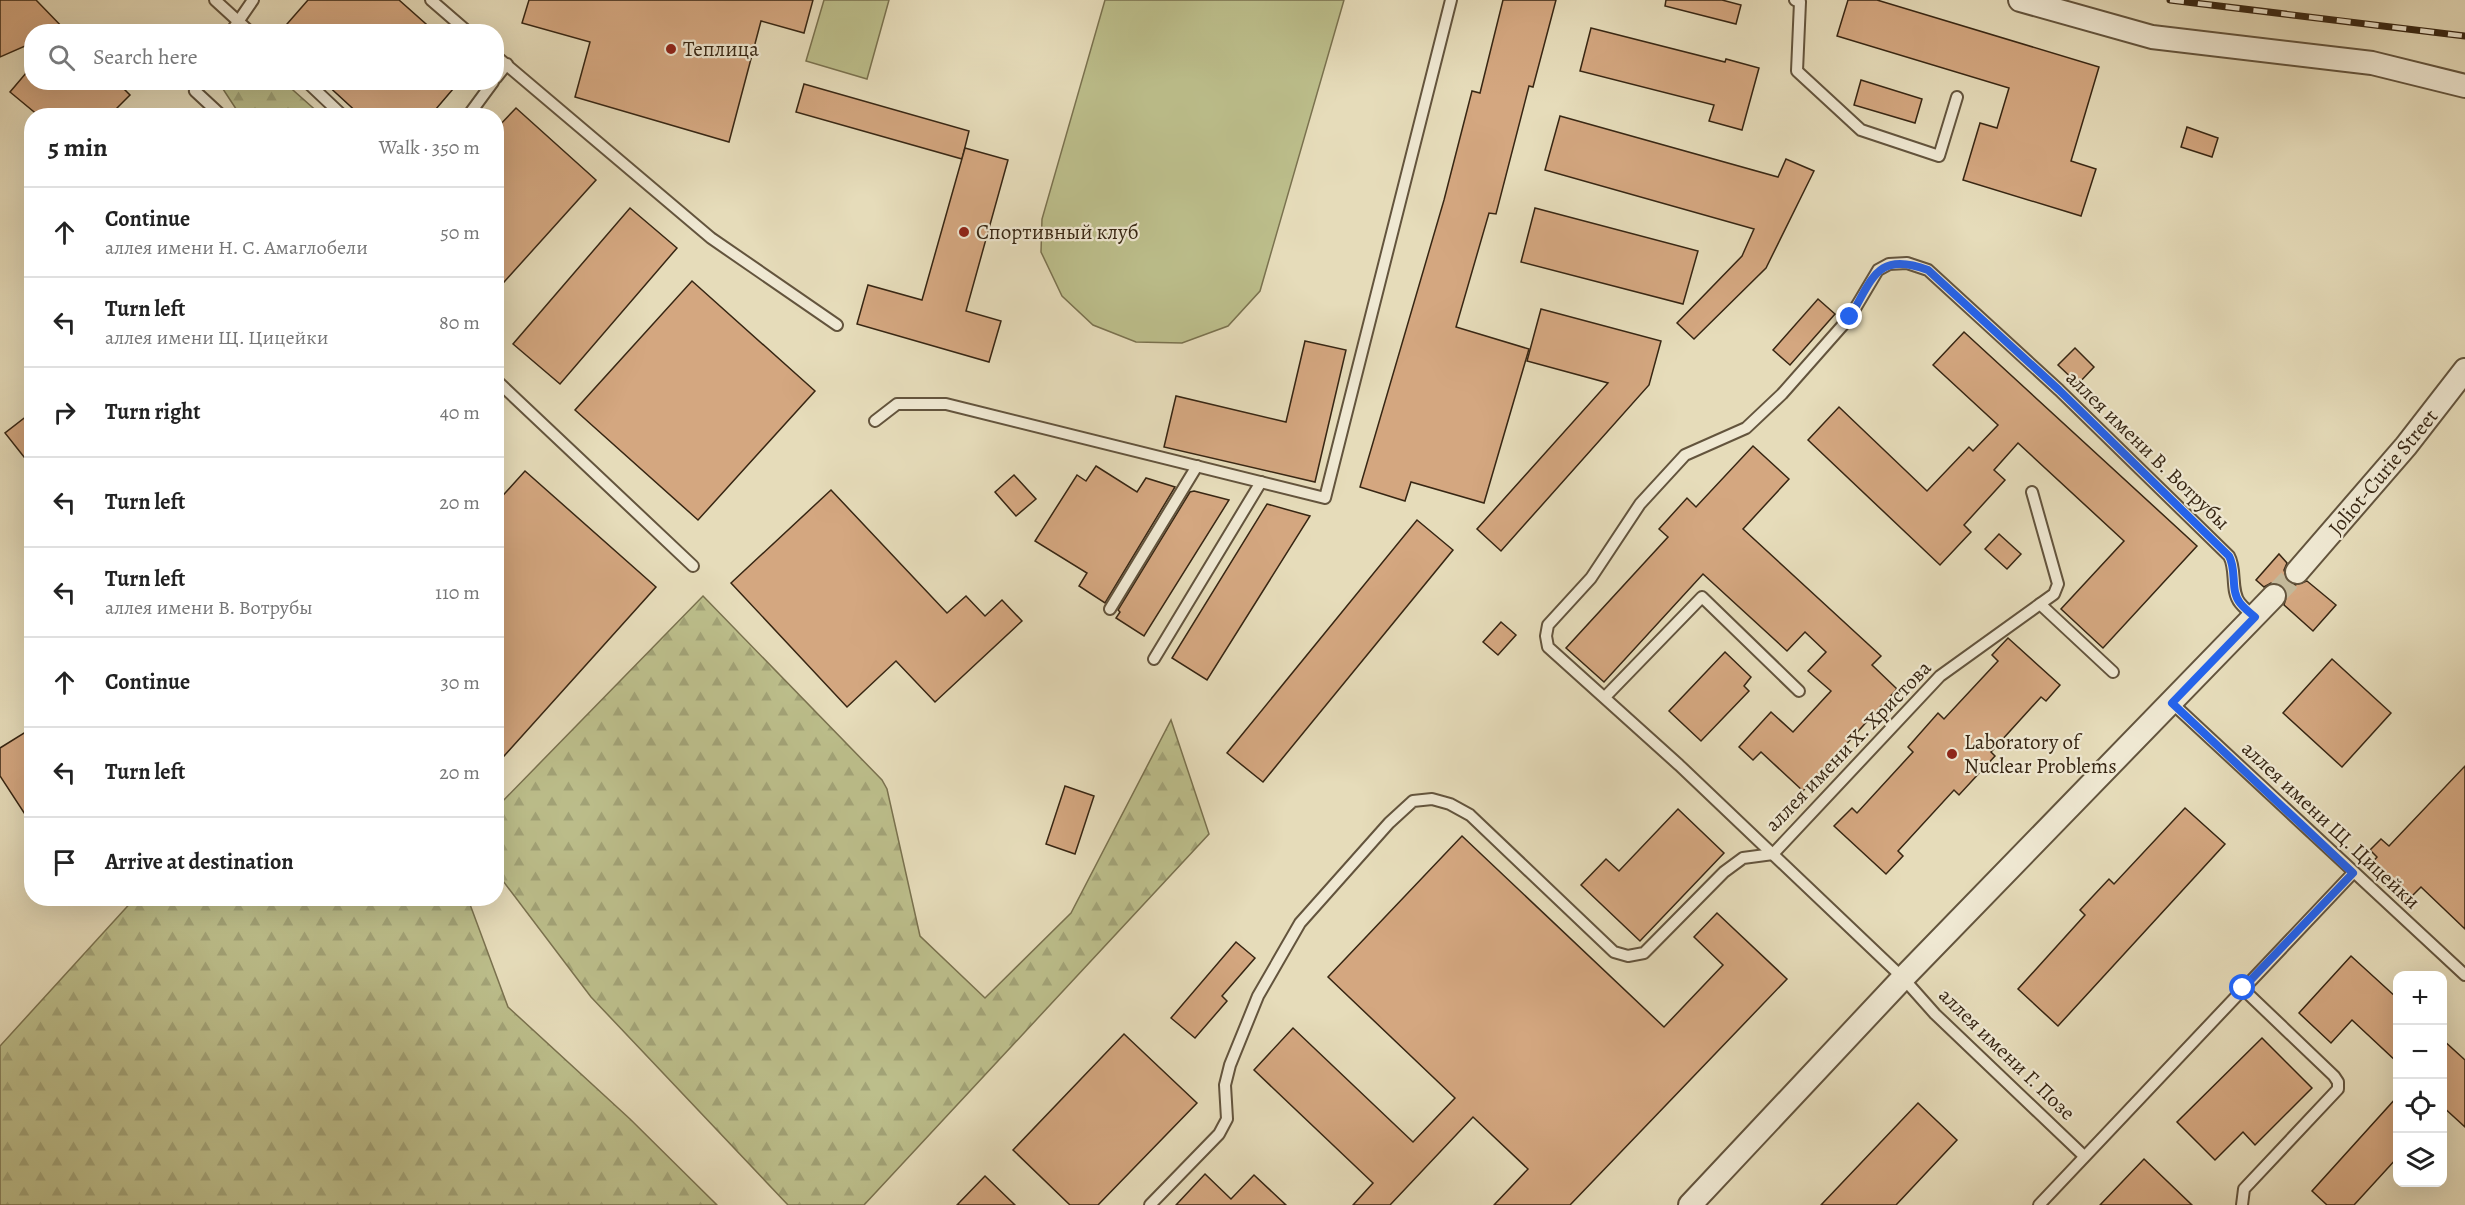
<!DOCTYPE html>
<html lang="en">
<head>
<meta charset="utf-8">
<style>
  :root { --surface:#fff; --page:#f2f2f2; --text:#222; --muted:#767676; --line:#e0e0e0 }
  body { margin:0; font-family:Alegreya,serif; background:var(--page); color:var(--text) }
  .controls { position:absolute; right:18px; bottom:18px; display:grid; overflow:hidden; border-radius:12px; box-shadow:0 6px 24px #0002 }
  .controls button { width:54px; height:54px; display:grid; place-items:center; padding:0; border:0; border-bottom:2px solid var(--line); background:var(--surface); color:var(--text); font:30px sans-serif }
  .stop { position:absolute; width:18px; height:18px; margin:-14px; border:4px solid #2563eb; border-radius:50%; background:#fff }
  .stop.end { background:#2563eb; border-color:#fff; box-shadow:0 2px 6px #0008 }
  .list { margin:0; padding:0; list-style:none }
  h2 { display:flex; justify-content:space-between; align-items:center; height:78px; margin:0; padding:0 24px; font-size:26px }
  h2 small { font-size:20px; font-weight:400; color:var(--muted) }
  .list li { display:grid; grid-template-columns:39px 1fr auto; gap:18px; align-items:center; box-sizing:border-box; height:90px; padding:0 24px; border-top:2px solid var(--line) }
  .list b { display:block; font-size:22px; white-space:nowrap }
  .list p { margin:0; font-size:20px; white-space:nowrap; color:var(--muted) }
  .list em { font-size:20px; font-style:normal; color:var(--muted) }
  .icon { flex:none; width:33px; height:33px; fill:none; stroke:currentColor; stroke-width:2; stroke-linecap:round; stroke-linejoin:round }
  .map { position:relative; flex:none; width:2465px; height:1205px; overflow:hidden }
  .search { position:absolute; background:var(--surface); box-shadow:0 6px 24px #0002; left:24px; top:24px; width:480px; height:66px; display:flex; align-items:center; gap:15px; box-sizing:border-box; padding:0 21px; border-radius:24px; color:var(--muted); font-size:22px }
  .panel { position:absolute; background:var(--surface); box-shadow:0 6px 24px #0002; left:24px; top:108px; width:480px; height:798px; border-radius:24px }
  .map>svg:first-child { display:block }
</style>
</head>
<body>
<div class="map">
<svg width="2465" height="1205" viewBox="0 0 2465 1205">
  <defs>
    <pattern id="forest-firs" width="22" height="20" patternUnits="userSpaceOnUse" patternTransform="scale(1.5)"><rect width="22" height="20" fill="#bcbe8b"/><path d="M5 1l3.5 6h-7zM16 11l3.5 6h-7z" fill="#a2a377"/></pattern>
  </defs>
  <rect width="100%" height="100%" fill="#e6dcba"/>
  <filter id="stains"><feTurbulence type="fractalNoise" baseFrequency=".00333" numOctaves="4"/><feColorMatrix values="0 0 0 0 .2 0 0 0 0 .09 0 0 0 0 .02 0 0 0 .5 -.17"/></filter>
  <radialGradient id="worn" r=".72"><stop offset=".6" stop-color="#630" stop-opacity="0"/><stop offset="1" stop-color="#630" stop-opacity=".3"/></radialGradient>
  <g fill="url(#forest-firs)" stroke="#7a724f" stroke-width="1.5">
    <path d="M219 83H285L321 115H240Z"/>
    <path d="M703 596 882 780 887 789 920 936 985 998 1071 913 1171 720 1209 834 864 1205H788L591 997 497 873V807Z"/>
    <path d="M135 898 468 899 508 1007 630 1119 717 1205H0V1046Z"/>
  </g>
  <g fill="#bcbe8b" stroke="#7a724f" stroke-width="1.5">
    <path d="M824 0H889L867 79 806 61Z"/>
    <path d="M1105 0H1344L1260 291 1228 326 1182 343 1136 342 1093 325 1062 296 1041 252 1042 219Z"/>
  </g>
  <g fill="#d4a780" stroke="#372613" stroke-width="1.5">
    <path d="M0 0H36L67 32H32V43L0 57Z"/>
    <path d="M308 0H399L435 32H280Z"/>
    <path d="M529 0H813L804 33 761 21 729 142 575 97 590 42 522 23Z"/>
    <path d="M1503 0H1556L1533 87 1529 86 1496 214 1489 213 1456 327 1529 349 1484 503 1411 482 1405 501 1360 487 1444 200 1472 91 1480 93Z"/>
    <path d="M1666 0H1722L1741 5 1736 24 1665 6Z"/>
    <path d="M1848 0H1877L2099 67 2071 161 2096 169 2081 216 1963 180 1980 123 1997 128 2009 88 1837 36Z"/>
    <path d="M1591 28 1725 62 1726 59 1759 68 1742 130 1709 121 1714 105 1580 71Z"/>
    <path d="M32 66V82H117L130 95 109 116H39L10 92Z"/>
    <path d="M1861 80 1922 99 1915 123 1854 105Z"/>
    <path d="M324 82H459L430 116H361Z"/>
    <path d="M804 84 969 131 962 159 796 112Z"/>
    <path d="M516 108 596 180 496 291V129Z"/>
    <path d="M1560 116 1778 177 1786 159 1814 171 1766 268 1694 339 1677 323 1742 256 1754 229 1545 170Z"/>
    <path d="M2187 127 2218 138 2212 157 2181 147Z"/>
    <path d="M965 148 1008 160 966 311 1001 321 989 362 857 324 868 285 922 300Z"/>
    <path d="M630 208 677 248 560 384 513 344Z"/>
    <path d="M1535 208 1698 251 1683 304 1521 262Z"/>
    <path d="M692 281 815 391 698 520 575 410Z"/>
    <path d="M1818 299 1835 314 1790 365 1773 350Z"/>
    <path d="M1541 309 1661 341 1649 385 1501 551 1477 529 1608 383 1527 361Z"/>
    <path d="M1964 332 2197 546 2103 648 2061 609 2124 541 2018 443 1994 470 2005 480 1964 525 1971 532 1940 565 1808 440 1839 407 1927 491 1969 447 1973 451 1998 425 1933 365Z"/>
    <path d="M1305 341 1346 350 1315 482 1164 447 1176 396 1286 422Z"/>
    <path d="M2075 348 2094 367 2078 384 2058 365Z"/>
    <path d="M32 412V467L5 433Z"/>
    <path d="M1753 446 1789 479 1743 529 1881 656 1872 665 1897 689 1803 791 1761 752 1753 760 1739 747 1771 712 1793 732 1831 691 1808 671 1826 652 1805 632 1787 651 1703 574 1604 682 1566 648 1668 537 1659 529 1687 498 1696 507Z"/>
    <path d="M1096 466 1137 492 1146 478 1175 487 1105 603 1079 586 1087 573 1035 541 1077 475 1086 481Z"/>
    <path d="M525 471 656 587 496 765V503Z"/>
    <path d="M1014 475 1036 499 1016 516 995 492Z"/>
    <path d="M831 490 947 613 966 596 985 616 1002 600 1022 621 935 702 896 661 847 707 731 583Z"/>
    <path d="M1194 491 1229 500 1144 636 1116 618 1120 612 1118 610 1190 492Z"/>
    <path d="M1267 504 1310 516 1207 680 1172 658Z"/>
    <path d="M1417 520 1453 550 1263 782 1227 753Z"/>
    <path d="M1999 534 2021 554 2007 569 1985 549Z"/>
    <path d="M2279 554 2287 563 2284 570 2288 582 2295 585 2307 581 2336 605 2313 631 2284 605 2287 593 2283 586 2271 583 2264 587 2256 580Z"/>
    <path d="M1501 622 1516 635 1498 655 1483 642Z"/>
    <path d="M2008 638 2060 685 2046 701 2041 697 1991 752 1995 756 1959 795 1954 790 1898 851 1903 856 1886 874 1834 826 1852 808 1857 813 1913 752 1908 747 1938 713 1944 719 1998 661 1992 655Z"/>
    <path d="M1725 652 1751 677 1744 686 1749 691 1701 741 1669 711Z"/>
    <path d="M2332 659 2391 713 2342 767 2283 713Z"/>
    <path d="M32 728V825L0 776V748Z"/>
    <path d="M2465 766V929L2421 887 2404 904 2367 869 2377 857 2370 850 2381 839 2389 846Z"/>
    <path d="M1065 786 1094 796 1075 854 1046 844Z"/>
    <path d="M2185 808 2225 844 2058 1026 2018 989 2085 915 2080 910 2094 895 2109 879 2114 884Z"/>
    <path d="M1678 809 1724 853 1640 941 1581 885 1606 859 1619 871Z"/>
    <path d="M1462 836 1664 1027 1723 965 1694 937 1717 913 1787 979 1570 1205H1494L1528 1169 1473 1117 1390 1205H1353L1373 1183 1254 1070 1293 1028 1413 1142 1455 1098 1328 977Z"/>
    <path d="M1236 942 1255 958 1222 996 1227 1001 1195 1038 1171 1018Z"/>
    <path d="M2351 956 2397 998V1062L2352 1020 2331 1043 2299 1013Z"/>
    <path d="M1124 1034 1197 1103 1098 1205H1070L1013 1150Z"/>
    <path d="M2262 1038 2312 1088 2255 1145 2243 1132 2215 1160 2177 1122Z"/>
    <path d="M2442 1039 2465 1060V1127L2442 1106Z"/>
    <path d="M2397 1097V1158L2354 1205H2327L2312 1191Z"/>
    <path d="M1918 1103 1957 1140 1896 1205H1821Z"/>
    <path d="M2144 1159 2192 1205H2100Z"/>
    <path d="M1205 1174 1231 1199 1254 1175 1286 1205H1176Z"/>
    <path d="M985 1176 1015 1205H957Z"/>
  </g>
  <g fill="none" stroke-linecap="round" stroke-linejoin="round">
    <path stroke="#c3b899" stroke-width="22" stroke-dasharray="22 11" stroke-linecap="butt" d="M2274 596 2297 572"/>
    <defs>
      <g id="lane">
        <path d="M215 0 250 32"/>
        <path d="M431 0 468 32"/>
        <path d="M1795 0 1800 2 1797 71 1861 130 1939 156 1957 97"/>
        <path d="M231 32 253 0"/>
        <path d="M496 56 711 238 837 325"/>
        <path d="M496 78 507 64"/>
        <path d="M200 82 195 91 222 116"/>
        <path d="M307 82 343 116"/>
        <path d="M468 116 493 82"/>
        <path d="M496 380 693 566"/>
        <path d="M875 421 897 404H946L1325 498 1451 0"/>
        <path d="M2032 492 2058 584 2054 594 2040 604 2113 672"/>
        <path d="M1110 609 1197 466"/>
        <path d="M1154 659 1261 482"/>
        <path d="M1605 697 1702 597 1799 691"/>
        <path d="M2172 703 2465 975"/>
        <path d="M1773 854 1940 676 2040 604"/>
        <path d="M2084 1156 1935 1014 1903 978 1679 765 1548 647 1546 636 1548 625 1591 578 1640 504 1685 455 1746 428 1782 394 1850 317 1878 270 1889 264 1907 263 1928 270 2059 390 2229 556C2237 570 2230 591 2240 603 2244 608 2250 613 2255 617"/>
        <path d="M1150 1205 1219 1134 1227 1119 1225 1085 1230 1065 1258 996 1300 923 1389 823 1413 801 1432 799 1450 804 1470 815 1614 952 1628 956 1644 953 1724 872 1743 858 1773 854"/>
        <path d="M2039 1205 2353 873"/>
        <path d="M2242 1205 2244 1189 2338 1089V1082L2334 1076 2243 989"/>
      </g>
      <g id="street">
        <path d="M2020 0 2152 37 2372 63 2465 86"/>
        <path d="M2297 572 2406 446 2465 370"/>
        <path d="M1690 1205 1903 978 2274 596"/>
      </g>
    </defs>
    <use href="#lane" stroke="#63543d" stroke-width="14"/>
    <use href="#street" stroke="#63543d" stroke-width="26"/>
    <use href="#lane" stroke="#efe8d2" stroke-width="10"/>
    <use href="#street" stroke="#efe8d2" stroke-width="22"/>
    <defs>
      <path id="rail" d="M2170 0 2465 36"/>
    </defs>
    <use href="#rail" stroke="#372613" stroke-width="7"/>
    <use href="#rail" stroke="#efe8d2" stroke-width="4.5" stroke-dasharray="14" stroke-linecap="butt"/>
  </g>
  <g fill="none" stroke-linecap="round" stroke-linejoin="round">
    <path stroke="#2563eb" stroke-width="8" d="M1850 317C1873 278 1877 251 1928 270L2059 390 2229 556C2237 570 2230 591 2240 603 2244 608 2250 613 2255 617L2172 703 2353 873 2243 988"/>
  </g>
  <g fill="#8f2418" stroke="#efe8d2" stroke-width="2">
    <circle cx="671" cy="49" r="6"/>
    <circle cx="964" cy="232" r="6"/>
    <circle cx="1952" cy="754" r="6"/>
  </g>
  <g text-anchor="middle" stroke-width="4.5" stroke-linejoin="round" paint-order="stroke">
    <g font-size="21" fill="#372613" stroke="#efe8d2" text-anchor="start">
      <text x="683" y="56">Теплица</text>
      <text x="976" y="239">Спортивный клуб</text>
      <text x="1964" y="749">Laboratory of<tspan x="1964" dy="24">Nuclear Problems</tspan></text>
    </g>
    <g font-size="21" fill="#372613" stroke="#efe8d2">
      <text transform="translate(2148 450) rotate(44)" y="7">аллея имени В. Вотрубы</text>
      <text transform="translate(2383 472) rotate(-50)" y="7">Joliot-Curie Street</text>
      <text transform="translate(1848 746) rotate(-46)" y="7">аллея имени Х. Христова</text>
      <text transform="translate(2331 825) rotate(43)" y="7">аллея имени Щ. Цицейки</text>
      <text transform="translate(2007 1054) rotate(44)" y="7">аллея имени Г. Позе</text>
    </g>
  </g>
  <rect width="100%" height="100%" filter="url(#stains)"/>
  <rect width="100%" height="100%" fill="url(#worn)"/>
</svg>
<div class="controls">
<button>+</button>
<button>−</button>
<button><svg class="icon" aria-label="locate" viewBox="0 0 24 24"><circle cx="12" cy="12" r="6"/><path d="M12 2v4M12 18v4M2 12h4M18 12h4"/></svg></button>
<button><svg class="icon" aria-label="layers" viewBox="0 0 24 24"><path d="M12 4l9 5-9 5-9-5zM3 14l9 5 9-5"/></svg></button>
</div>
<div class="stop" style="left:2243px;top:988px"></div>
<div class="stop end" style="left:1850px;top:317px"></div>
<div class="search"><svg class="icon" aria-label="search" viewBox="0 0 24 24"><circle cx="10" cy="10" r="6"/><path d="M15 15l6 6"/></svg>Search here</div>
<section class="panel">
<h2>5 min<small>Walk · 350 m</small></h2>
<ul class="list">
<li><svg class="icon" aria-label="ahead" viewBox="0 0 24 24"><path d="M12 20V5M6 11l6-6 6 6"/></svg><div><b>Continue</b><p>аллея имени Н. С. Амаглобели</p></div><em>50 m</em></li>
<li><svg class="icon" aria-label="left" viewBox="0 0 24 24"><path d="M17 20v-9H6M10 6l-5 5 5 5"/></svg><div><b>Turn left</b><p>аллея имени Щ. Цицейки</p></div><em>80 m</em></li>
<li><svg class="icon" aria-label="right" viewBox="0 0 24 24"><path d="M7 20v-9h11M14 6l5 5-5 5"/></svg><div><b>Turn right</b></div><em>40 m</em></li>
<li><svg class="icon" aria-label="left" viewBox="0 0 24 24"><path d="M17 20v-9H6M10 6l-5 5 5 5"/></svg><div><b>Turn left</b></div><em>20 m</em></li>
<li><svg class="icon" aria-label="left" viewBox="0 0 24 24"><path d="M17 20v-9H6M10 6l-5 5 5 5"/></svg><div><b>Turn left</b><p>аллея имени В. Вотрубы</p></div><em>110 m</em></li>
<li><svg class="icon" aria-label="ahead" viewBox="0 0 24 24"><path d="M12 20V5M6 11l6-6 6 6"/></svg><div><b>Continue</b></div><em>30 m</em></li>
<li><svg class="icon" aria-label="left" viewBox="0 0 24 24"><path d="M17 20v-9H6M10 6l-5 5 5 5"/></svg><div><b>Turn left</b></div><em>20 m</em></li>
<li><svg class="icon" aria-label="arrive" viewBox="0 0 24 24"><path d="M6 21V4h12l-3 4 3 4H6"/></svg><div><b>Arrive at destination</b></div></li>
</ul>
</section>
</div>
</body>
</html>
